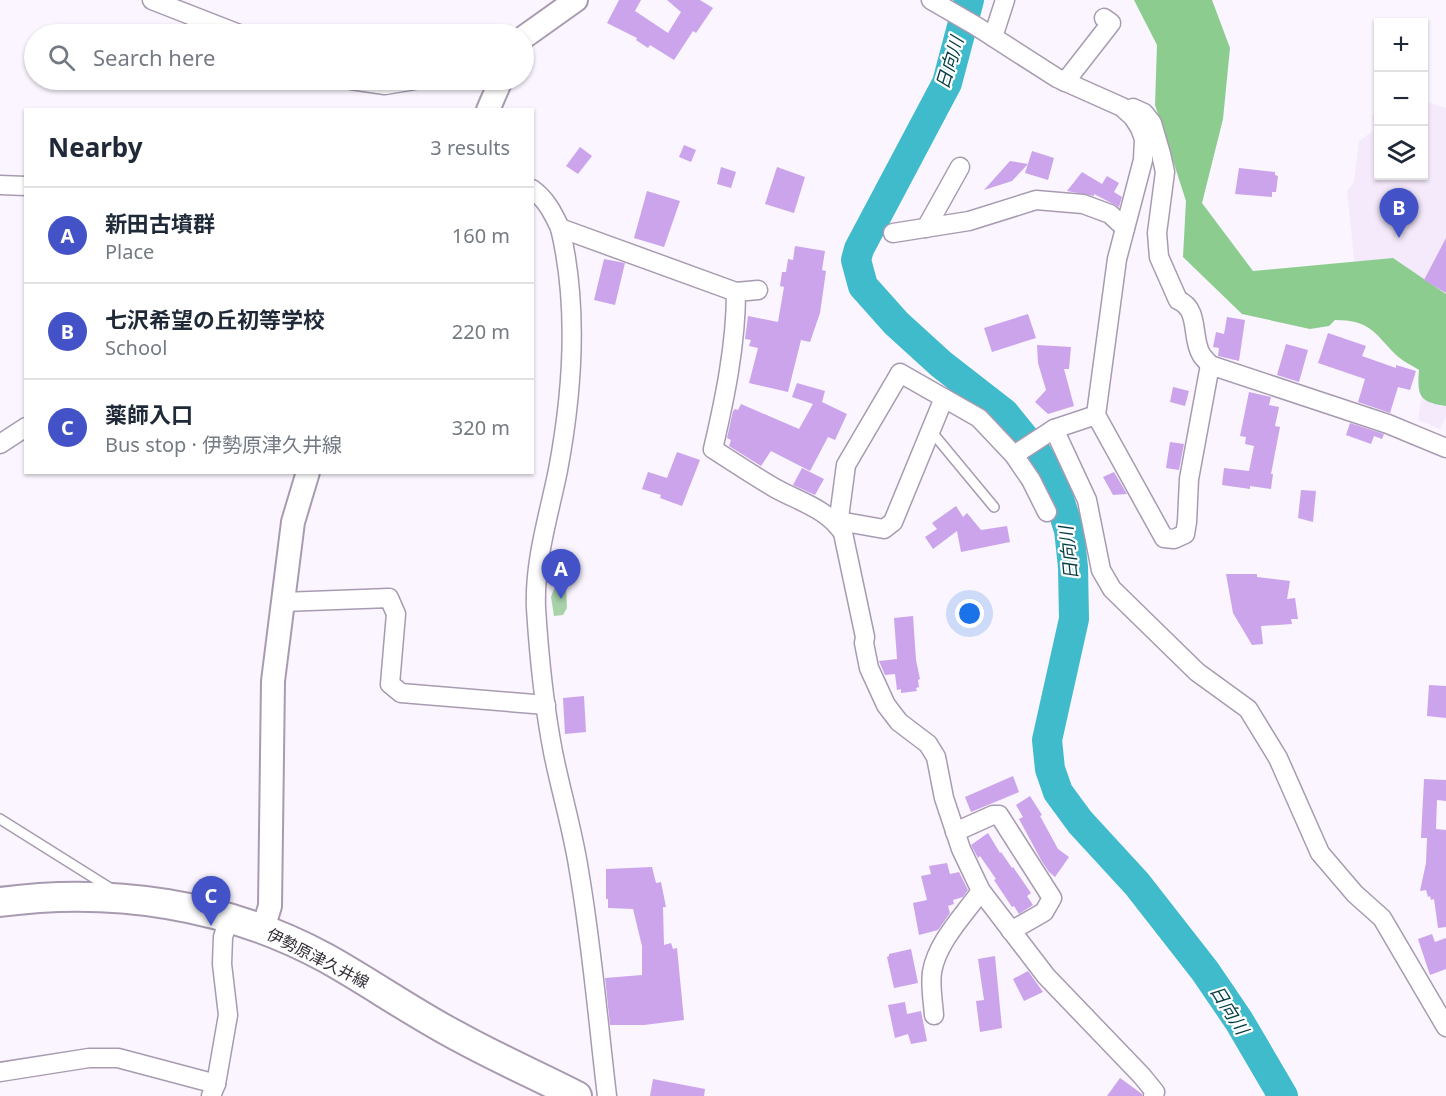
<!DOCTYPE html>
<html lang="en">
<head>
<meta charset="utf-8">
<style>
  :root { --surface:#fff; --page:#f6f6f7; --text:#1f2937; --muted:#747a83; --line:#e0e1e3; --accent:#4353c7 }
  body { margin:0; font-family:"Noto Sans","Noto Sans JP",sans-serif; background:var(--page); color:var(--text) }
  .controls { position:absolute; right:18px; top:18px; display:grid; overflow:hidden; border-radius:0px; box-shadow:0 2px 4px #0004 }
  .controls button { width:54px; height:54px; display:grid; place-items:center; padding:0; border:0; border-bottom:2px solid var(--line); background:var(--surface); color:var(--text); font:30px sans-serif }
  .you { position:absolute; left:970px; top:614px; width:21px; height:21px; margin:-15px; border:4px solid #fff; border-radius:50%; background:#1a73e8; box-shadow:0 0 0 9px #1a73e833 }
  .badge { display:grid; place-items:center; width:39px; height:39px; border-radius:50%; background:var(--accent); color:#fff; font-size:20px; font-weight:700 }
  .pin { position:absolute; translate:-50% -50px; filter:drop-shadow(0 2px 3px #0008) }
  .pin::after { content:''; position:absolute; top:32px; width:21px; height:18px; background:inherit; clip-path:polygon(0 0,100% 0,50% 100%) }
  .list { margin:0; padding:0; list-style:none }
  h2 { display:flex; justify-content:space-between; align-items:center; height:78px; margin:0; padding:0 24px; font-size:26px }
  h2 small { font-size:20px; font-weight:400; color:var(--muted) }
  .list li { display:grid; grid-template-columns:39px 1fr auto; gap:18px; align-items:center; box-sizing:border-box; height:96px; padding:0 24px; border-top:2px solid var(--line) }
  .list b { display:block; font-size:22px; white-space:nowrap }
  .list p { margin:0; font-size:20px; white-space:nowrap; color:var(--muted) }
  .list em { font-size:20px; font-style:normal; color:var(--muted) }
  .icon { flex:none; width:33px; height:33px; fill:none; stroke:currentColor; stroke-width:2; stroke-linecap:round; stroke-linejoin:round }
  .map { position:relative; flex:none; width:1446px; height:1096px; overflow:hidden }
  .search { position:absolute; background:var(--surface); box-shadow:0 2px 4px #0004; left:24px; top:24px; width:510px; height:66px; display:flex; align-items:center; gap:15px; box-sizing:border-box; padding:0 21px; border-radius:33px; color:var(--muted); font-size:22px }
  .panel { position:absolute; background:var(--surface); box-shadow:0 2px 4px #0004; left:24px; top:108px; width:510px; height:366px; border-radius:0px }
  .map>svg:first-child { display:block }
</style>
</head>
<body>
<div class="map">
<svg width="1446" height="1096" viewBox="0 0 1446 1096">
  <rect width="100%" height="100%" fill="#faf5fe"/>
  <path fill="#f5eafc" d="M1424 101 1446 108V416L1440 429 1418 420 1426 370 1357 286 1347 191 1354 182 1359 141 1373 131 1372 115 1378 112V176H1424Z"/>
  <path fill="#a8d3a9" d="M560 588 566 590 567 608 563 615 554 616 551 597 554 589Z"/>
  <path fill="#8ccc8e" d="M1134 0H1212L1230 48 1223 119 1202 203 1253 271 1393 258 1446 294V406C1419 402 1417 396 1419 370 1411 365 1401 360 1395 354 1374 332 1369 320 1335 320L1329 326 1310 329 1242 314 1183 257 1186 201 1155 105 1157 45Z"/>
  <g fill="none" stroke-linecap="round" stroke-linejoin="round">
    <path stroke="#40bbcb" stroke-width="30" d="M969 0 947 83 859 249 856 260 863 286 896 323 941 364 1004 413 1038 455 1054 484 1069 530 1073 567 1074 619 1047 740 1050 769 1058 792 1080 822 1137 884 1205 971 1239 1021 1283 1096"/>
  </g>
  <g fill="#cba4eb">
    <path d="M619 0H641L635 11 668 33 681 12 667 0H700L713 8 696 33 693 31 674 60 650 45 648 48 636 40 637 38 607 23Z"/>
    <path d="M684 145 696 150 691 162 679 157Z"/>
    <path d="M580 147 592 156 578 174 566 166Z"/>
    <path d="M1032 151 1054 158 1048 180 1025 173Z"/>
    <path d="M1010 161 1028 164 1012 181 984 190Z"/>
    <path d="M721 167 736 172 731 188 717 184Z"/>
    <path d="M777 167 805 177 794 213 765 204Z"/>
    <path d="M1239 168 1275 172V175L1278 176 1276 192H1272V197L1235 194Z"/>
    <path d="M1082 172 1102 184 1107 176 1119 183 1114 192 1122 197 1119 207 1094 194V196L1067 191Z"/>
    <path d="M647 191 680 201 664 247 634 238Z"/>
    <path d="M1446 238V293L1424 280Z"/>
    <path d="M795 246 825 251 822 270 826 271 820 313 810 342 801 340 788 392 749 383 758 348 749 346 751 340 745 339 748 316 778 322 784 287 780 286 782 272H786L788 259 793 260Z"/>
    <path d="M604 259 625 263 615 305 594 300Z"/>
    <path d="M1028 314 1036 338 992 352 984 328Z"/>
    <path d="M1227 317 1245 320 1239 361 1218 356 1219 348 1213 347 1216 332 1224 334Z"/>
    <path d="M1328 333 1366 346 1362 356 1396 368V365L1416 371 1410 390 1398 387 1390 413 1358 402 1365 379 1318 363Z"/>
    <path d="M1286 344 1308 350 1299 382 1277 375Z"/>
    <path d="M1037 345 1071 347 1069 369H1064L1074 406 1048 414 1035 402 1046 390 1038 363Z"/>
    <path d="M797 383 825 391 822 402 847 414 835 440 828 437 810 471 771 451 761 466 729 446 731 440 727 438 733 411 735 409 738 410 741 404 799 429 813 404 792 397Z"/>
    <path d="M1173 387 1189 391 1185 406 1170 402Z"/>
    <path d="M1249 392 1271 397 1269 405 1279 407 1275 426 1280 427 1271 474H1273L1271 489 1250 486V489L1222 485 1224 468 1249 471 1254 446 1245 444 1246 437 1240 436Z"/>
    <path d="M1350 423 1384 434 1382 439 1374 436 1371 444 1346 435Z"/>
    <path d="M1170 442 1184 444 1179 470 1166 468Z"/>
    <path d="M677 452 700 460 682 506 660 498 661 495 642 489 648 472 667 478Z"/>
    <path d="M802 468 824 479 815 495 793 485Z"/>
    <path d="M1114 472 1127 494 1113 495 1103 477Z"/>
    <path d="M1301 490 1316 491 1313 522 1298 518Z"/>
    <path d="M956 506 963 517 967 513 981 530 1007 526 1010 542 961 552 957 531 933 549 925 537 937 529 932 523Z"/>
    <path d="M1226 574H1257V577L1290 581 1287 599 1295 598 1298 619H1291L1292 624 1261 626 1263 644 1252 645 1233 613Z"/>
    <path d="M913 616 916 660 920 679 918 680 919 687 916 688 917 691 901 693V689L897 690 895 674 885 675 879 661 897 659 894 618Z"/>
    <path d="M1429 685 1446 686V718L1427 716Z"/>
    <path d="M584 696 586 732 565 734 563 698Z"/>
    <path d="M1013 776 1019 792 971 812 965 797Z"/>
    <path d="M1424 779 1446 780V801L1437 800 1436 829 1446 830V927L1438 928 1434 899 1431 900 1430 896 1428 897 1426 890 1420 891 1426 863 1427 838H1421Z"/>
    <path d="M1030 796 1042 815 1040 816 1058 849 1069 857 1055 877 1049 872 1041 860 1019 819 1023 817 1016 805Z"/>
    <path d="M988 833 1000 853 1001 852 1012 868 1013 867 1031 893 1027 896 1033 905 1019 914 1014 906 1012 907 994 880 996 879 980 856 978 858 971 845Z"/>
    <path d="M947 863 950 874 959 872 968 890 963 897 953 900 954 904 948 906 950 913 938 930 919 935 913 903 927 900 921 876 931 874 929 866Z"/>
    <path d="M652 867 656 883 661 882 666 907H663L664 945 671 943 673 949 677 948 684 1020 644 1025H610L605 978 642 975V946L633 909 608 908V899H606V869Z"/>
    <path d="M1432 934 1435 942 1446 938V969L1430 975 1418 939Z"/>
    <path d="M911 949 918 983 894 988 887 957 889 956V954Z"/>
    <path d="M995 956 1002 1028 980 1032 976 1001 984 1000 978 959Z"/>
    <path d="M1028 971 1043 992 1024 1001 1013 979Z"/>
    <path d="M905 1002 907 1014 921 1011 927 1041 911 1044 908 1034 895 1038 888 1005Z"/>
    <path d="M1120 1078 1142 1094V1096H1107Z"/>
    <path d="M653 1079 705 1089 704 1096H650Z"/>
  </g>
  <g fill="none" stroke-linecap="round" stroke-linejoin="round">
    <defs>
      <g id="service">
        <path d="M931 431 994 507"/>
        <path d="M0 819 110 888 111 891"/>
      </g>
      <g id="minor">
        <path d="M152 0 239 34"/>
        <path d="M931 0 976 26 1057 78 1122 107 1133 117 1140 128 1144 139 1143 160 1117 259 1096 415 1164 538 1174 539 1185 534 1187 522 1189 479 1210 365 1388 424 1446 448"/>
        <path d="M993 37 1005 0"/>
        <path d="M351 80 385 85 415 80"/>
        <path d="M1065 82 1111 23 1104 18"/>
        <path d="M1133 108 1144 113 1152 123 1161 154 1165 172 1157 233 1159 257 1178 300C1200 309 1191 337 1201 354 1203 358 1208 362 1210 365"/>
        <path d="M0 185 26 186"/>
        <path d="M532 189C546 199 553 213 560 228L736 292C736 344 725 398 713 449 733 462 753 475 773 487 797 501 827 508 843 533L865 637 864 643 869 668 886 705 899 722 928 744 936 757 944 798 961 849 981 891 1046 976 1142 1076 1155 1092 1153 1096"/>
        <path d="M560 228C579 307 573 390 558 470 549 515 534 561 536 608 539 656 544 705 553 752 561 792 573 831 579 871 592 946 598 1021 607 1096"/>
        <path d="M926 228 960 167"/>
        <path d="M893 233 969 221 1036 200 1083 204 1110 214 1125 228"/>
        <path d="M736 292 758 290"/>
        <path d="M1054 429 1087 500 1101 570 1112 589 1197 672 1248 709 1278 758 1320 853 1355 894 1382 918 1446 1027"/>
        <path d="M0 444 26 427"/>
        <path d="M1014 455 1054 429 1096 415"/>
        <path d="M839 521 884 529 893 522 944 398"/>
        <path d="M838 525 846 465 900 373 979 418 1014 455 1031 480 1047 512"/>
        <path d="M283 602 389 598 396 614 390 684 401 693 546 705"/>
        <path d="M955 832 993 815H999L1052 898 1044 912 1011 931"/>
        <path d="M934 1015C933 1001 930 986 932 972 937 942 964 915 981 891"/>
        <path d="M0 1072 89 1058H118L216 1084"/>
        <path d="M211 1096 216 1084 228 1015 222 964 223 937 229 918"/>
      </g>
      <g id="tertiary">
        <path d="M524 37 576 0"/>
        <path d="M488 110 501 80"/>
        <path d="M263 929 270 906 273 681 293 522 308 472"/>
      </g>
      <path id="primary" d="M0 902C111 887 227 904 326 958 371 983 413 1013 459 1037 497 1058 538 1076 577 1096"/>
    </defs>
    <use href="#service" stroke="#a89bb1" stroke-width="12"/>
    <use href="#minor" stroke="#a89bb1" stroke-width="21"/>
    <use href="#tertiary" stroke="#a89bb1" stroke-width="26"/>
    <use href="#primary" stroke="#a89bb1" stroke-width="32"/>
    <use href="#service" stroke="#fff" stroke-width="9"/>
    <use href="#minor" stroke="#fff" stroke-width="18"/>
    <use href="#tertiary" stroke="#fff" stroke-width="22"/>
    <use href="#primary" stroke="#fff" stroke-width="28"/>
  </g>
  <g text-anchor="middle" stroke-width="4.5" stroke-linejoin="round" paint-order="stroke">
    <g font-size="16" fill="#322c35" stroke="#fff">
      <text transform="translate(318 958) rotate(27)" y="6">伊勢原津久井線</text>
    </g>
    <g font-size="18" font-style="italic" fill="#023c43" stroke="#fff">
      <text transform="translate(950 63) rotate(-73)" y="6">日向川</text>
      <text transform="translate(1069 553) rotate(-96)" y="6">日向川</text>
      <text transform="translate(1229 1010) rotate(58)" y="6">日向川</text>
    </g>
  </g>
</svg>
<div class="controls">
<button>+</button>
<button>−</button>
<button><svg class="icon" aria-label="layers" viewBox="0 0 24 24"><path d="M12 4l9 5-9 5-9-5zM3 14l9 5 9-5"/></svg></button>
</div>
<div class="you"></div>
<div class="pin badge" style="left:561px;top:599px">A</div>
<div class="pin badge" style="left:1399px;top:238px">B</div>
<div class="pin badge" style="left:211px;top:926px">C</div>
<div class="search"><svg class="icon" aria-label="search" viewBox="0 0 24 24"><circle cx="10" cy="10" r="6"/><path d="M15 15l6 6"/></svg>Search here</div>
<section class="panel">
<h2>Nearby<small>3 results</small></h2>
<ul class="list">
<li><span class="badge">A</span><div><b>新田古墳群</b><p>Place</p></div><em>160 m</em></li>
<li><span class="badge">B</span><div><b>七沢希望の丘初等学校</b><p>School</p></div><em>220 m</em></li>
<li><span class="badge">C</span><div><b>薬師入口</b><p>Bus stop · 伊勢原津久井線</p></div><em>320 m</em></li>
</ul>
</section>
</div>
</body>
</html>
